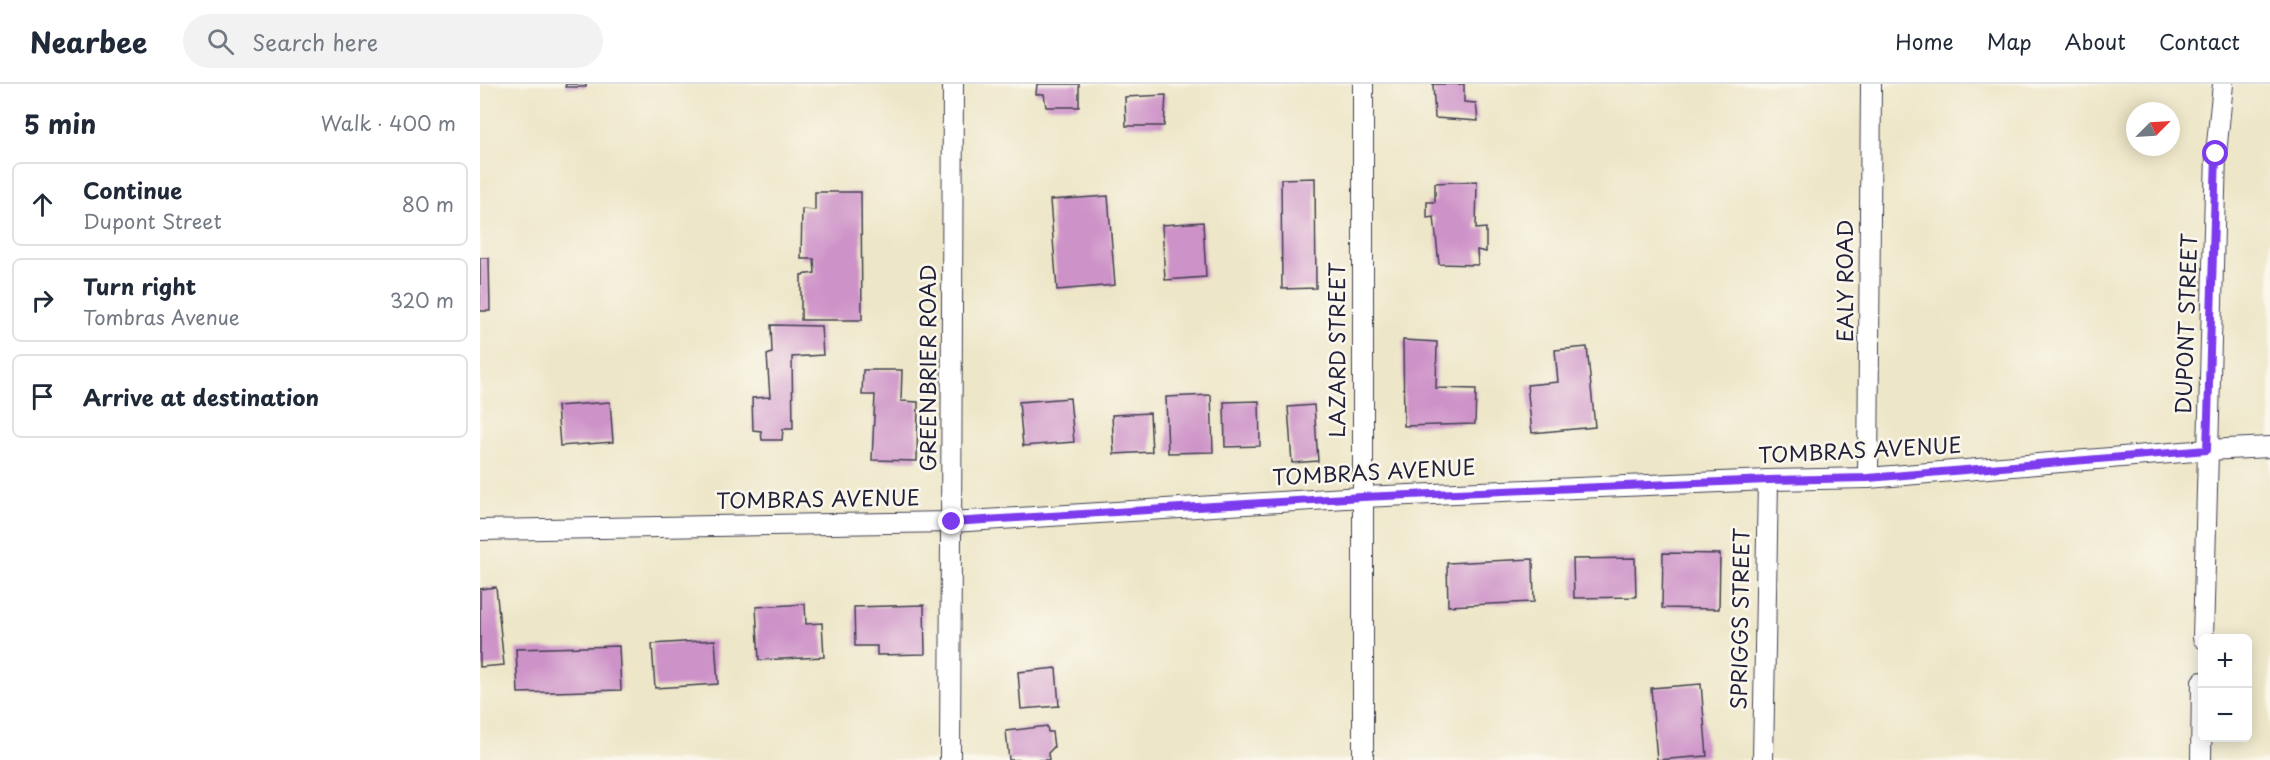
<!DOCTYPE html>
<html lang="en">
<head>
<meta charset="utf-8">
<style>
  :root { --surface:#fff; --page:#f2f2f3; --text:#1f2937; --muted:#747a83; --line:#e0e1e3 }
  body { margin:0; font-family:"Playpen Sans",sans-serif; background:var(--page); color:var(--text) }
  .controls { position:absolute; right:18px; bottom:18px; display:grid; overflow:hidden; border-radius:9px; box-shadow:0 3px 15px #0003 }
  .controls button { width:54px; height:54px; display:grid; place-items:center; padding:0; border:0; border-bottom:2px solid var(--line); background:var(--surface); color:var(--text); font:30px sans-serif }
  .compass { position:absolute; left:1646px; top:18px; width:54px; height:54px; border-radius:50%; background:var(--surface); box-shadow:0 3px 15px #0003; rotate:66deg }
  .stop { position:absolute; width:18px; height:18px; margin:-14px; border:4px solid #7c3aed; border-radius:50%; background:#fff }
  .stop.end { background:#7c3aed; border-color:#fff; box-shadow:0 2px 6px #0008 }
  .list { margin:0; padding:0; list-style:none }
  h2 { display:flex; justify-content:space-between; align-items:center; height:78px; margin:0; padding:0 24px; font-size:26px }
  h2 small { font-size:20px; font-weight:400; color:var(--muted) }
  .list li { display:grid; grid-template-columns:39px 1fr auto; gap:18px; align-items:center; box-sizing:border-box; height:84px; margin:0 12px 12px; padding:0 12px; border:2px solid var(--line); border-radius:9px }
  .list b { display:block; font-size:22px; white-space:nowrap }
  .list p { margin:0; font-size:20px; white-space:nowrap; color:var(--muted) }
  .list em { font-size:20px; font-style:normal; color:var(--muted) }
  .icon { flex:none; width:33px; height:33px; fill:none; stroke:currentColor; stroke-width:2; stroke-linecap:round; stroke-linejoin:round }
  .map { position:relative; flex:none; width:1790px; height:676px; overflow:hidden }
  header { display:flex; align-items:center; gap:36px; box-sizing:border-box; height:84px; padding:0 30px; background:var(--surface); border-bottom:2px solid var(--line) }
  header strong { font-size:28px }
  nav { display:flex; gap:33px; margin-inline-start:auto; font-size:21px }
  .search { width:420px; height:54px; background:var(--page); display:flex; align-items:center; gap:15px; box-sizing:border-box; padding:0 21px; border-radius:33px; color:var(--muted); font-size:22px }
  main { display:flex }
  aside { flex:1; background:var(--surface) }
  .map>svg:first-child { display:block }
</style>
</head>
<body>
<header>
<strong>Nearbee</strong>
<div class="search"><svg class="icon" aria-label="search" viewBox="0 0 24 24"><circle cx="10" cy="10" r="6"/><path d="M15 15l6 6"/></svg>Search here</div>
<nav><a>Home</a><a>Map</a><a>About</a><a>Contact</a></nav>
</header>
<main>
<aside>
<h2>5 min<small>Walk · 400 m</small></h2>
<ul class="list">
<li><svg class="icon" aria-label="ahead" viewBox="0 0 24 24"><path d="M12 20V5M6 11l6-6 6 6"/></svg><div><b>Continue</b><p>Dupont Street</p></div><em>80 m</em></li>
<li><svg class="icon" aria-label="right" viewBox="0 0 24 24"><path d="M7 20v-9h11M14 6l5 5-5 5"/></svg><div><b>Turn right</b><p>Tombras Avenue</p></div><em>320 m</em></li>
<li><svg class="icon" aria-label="arrive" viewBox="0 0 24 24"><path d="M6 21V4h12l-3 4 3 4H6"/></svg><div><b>Arrive at destination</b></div></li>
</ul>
</aside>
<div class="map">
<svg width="1790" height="676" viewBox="0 0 1790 676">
  <rect width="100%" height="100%" fill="#fbf7ec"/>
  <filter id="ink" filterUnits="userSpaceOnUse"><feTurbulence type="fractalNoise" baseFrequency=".0167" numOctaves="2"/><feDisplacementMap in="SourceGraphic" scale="12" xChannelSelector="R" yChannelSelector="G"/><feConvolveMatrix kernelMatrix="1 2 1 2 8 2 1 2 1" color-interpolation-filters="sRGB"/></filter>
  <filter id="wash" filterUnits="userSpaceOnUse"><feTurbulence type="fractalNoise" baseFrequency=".008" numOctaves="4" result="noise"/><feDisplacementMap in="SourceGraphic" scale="24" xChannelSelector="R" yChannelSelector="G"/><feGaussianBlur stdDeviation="1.35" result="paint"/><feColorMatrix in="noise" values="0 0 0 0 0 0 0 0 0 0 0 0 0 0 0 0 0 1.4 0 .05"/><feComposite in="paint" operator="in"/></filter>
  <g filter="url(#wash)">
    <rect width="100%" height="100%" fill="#ede6c8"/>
    <g id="blocks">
      <g fill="#cd92c8">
        <path d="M86 0H106V3H85Z"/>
        <path d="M557 0H599V23H566L564 10H556Z"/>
        <path d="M953 0H984V18L996 19 998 37 955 34Z"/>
        <path d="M686 11 684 42H646L645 13Z"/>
        <path d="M835 94 836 204 802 205 801 95Z"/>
        <path d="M997 97 996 145 1006 144V168L997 166 998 181 959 180 954 133 947 134V118H955V99Z"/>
        <path d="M335 108H381L382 236H321V191L335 189 334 175H321L322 125 335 126Z"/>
        <path d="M628 112 635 201 577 206 570 116Z"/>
        <path d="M723 138 726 193 685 196 682 141Z"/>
        <path d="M0 174H9L10 227H0Z"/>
        <path d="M291 241 341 242 343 271 312 273 313 345H303L302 356H282L281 347 273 346 272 314 290 313 287 271 292 269Z"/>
        <path d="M923 256 957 258 956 304 996 305 995 340 924 342Z"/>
        <path d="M1107 263 1115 343 1052 349 1047 301 1078 298 1075 266Z"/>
        <path d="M383 286H422L421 317 438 318 437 377 392 376 395 311H382Z"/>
        <path d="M731 311 733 368 688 369 686 313Z"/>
        <path d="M590 314 594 358 543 362 539 318Z"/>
        <path d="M779 317 780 362 745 363 744 318Z"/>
        <path d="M130 318 133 358 80 362 77 322Z"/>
        <path d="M834 321 838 377 812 379 808 323Z"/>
        <path d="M670 329 672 368 634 370 632 331Z"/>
        <path d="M1183 469 1240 470 1239 525 1182 524Z"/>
        <path d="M1155 474 1156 513 1094 514 1093 475Z"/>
        <path d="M1053 475 1054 518 968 522 967 479Z"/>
        <path d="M16 503 24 581 0 583V505Z"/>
        <path d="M325 520 326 540 342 539 344 573 279 576 276 523Z"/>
        <path d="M444 521 445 570 397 571V562H375L374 523Z"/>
        <path d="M235 556 238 600 175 604 172 560Z"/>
        <path d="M139 562 141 606 38 609 36 565Z"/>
        <path d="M576 584 579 622 541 625 538 588Z"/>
        <path d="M1221 600 1227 672 1177 676 1171 604Z"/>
        <path d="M567 642 568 648H572L574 663 568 669 569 676H529L526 647Z"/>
      </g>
    </g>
  </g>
  <g filter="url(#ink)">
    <use href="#blocks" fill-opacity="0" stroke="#403f50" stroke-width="1.5"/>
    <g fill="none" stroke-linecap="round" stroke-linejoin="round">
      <defs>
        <g id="minor">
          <path d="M883 0V676"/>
          <path d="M1388 394 1391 0"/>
          <path d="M0 446 472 438 882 413 1288 396 1388 394 1727 366 1790 363"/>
          <path d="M1723 554 1736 70 1743 0"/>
          <path d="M470 676 473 0"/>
          <path d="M1283 676 1288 396"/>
          <path d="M1721 676 1722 598"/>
        </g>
      </defs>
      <use href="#minor" stroke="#403f50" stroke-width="22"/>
      <use href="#minor" stroke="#fff" stroke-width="20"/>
    </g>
  </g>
  <g fill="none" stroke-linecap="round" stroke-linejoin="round" filter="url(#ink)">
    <path stroke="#7c3aed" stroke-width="8" d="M472 438 882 413 1288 396 1388 394 1727 366 1736 70"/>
  </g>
  <g text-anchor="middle" stroke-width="5" stroke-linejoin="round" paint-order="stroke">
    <g font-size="21" fill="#22223b" stroke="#fbf7ec">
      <text transform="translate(1366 197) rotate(-90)" y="7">EALY ROAD</text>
      <text transform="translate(1707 240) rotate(-88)" y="7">DUPONT STREET</text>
      <text transform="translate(858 266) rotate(-90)" y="7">LAZARD STREET</text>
      <text transform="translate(449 284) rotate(-90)" y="7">GREENBRIER ROAD</text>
      <text transform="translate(1380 367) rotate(-3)" y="7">TOMBRAS AVENUE</text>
      <text transform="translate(894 389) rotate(-3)" y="7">TOMBRAS AVENUE</text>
      <text transform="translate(338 416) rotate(-1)" y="7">TOMBRAS AVENUE</text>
      <text transform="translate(1261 535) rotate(-89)" y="7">SPRIGGS STREET</text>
    </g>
  </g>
</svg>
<div class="controls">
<button>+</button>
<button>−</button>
</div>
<svg class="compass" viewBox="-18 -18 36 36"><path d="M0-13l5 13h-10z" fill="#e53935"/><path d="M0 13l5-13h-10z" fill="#747a83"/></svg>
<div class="stop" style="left:1736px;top:70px"></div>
<div class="stop end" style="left:472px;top:438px"></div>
</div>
</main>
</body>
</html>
